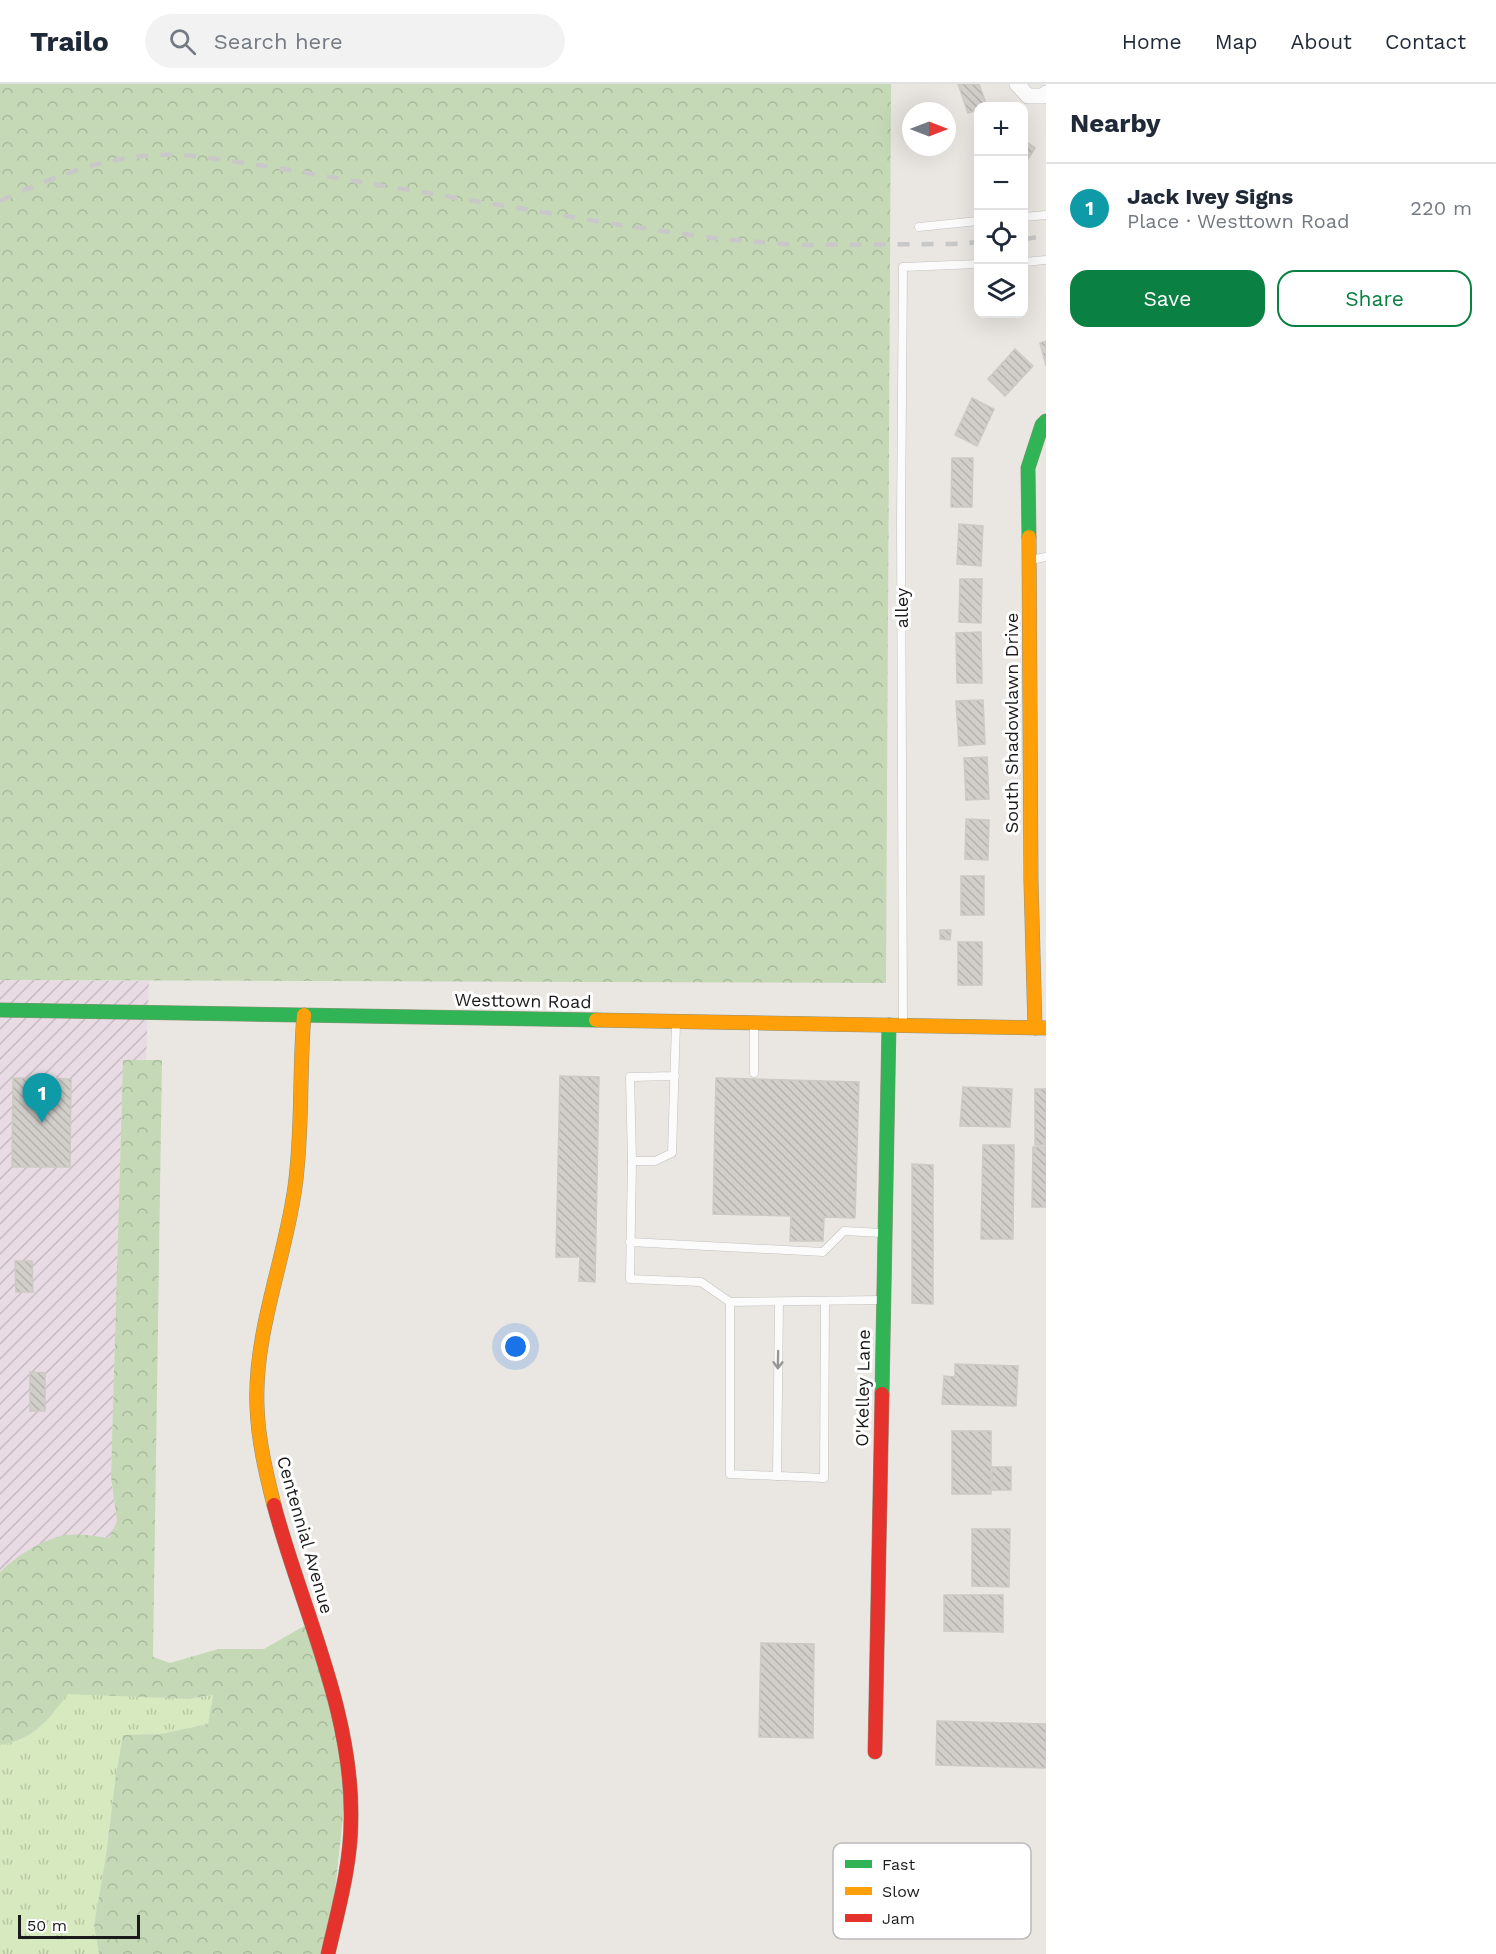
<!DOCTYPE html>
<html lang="en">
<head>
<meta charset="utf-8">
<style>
  :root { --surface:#fff; --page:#f2f2f3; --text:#1f2937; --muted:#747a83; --line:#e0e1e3; --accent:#0b8043 }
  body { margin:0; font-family:"Work Sans",sans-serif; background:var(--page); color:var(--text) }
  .controls { position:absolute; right:18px; top:18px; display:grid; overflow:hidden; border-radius:12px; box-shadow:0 6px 24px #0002 }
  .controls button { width:54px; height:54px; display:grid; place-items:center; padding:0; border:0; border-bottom:2px solid var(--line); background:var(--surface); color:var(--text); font:30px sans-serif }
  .compass { position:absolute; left:902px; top:18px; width:54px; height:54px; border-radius:50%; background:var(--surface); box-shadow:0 6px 24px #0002; rotate:90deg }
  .scale { position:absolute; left:18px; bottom:15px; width:122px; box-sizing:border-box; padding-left:6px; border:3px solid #1b1b1b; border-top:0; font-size:16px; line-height:21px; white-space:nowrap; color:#1b1b1b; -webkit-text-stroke:4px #fff; paint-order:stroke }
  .you { position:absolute; left:516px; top:1263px; width:21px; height:21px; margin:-15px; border:4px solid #fff; border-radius:50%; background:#1a73e8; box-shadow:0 0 0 9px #1a73e833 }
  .badge { display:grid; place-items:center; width:39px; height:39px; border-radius:50%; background:var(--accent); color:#fff; font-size:20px; font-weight:700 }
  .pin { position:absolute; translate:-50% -50px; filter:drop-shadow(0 2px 3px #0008) }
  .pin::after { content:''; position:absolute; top:32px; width:21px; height:18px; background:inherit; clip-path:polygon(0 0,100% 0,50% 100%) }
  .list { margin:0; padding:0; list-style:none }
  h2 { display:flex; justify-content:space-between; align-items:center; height:78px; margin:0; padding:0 24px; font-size:26px }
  h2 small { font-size:20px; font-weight:400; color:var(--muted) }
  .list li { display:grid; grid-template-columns:39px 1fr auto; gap:18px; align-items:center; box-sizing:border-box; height:90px; padding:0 24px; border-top:2px solid var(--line) }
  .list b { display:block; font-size:22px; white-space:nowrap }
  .list p { margin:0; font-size:20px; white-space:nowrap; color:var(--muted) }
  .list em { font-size:20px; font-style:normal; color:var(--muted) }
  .actions { display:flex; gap:12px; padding:18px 24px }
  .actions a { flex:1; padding:14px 0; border:2px solid var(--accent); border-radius:18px; text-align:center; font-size:21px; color:var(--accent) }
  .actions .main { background:var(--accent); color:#fff }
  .icon { flex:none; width:33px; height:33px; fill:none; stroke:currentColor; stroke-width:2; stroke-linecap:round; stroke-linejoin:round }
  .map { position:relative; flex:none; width:1046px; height:1870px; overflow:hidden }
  header { display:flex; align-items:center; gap:36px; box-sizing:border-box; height:84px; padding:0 30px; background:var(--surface); border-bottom:2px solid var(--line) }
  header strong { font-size:28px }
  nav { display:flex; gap:33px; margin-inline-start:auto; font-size:21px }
  .search { width:420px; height:54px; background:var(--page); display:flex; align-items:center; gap:15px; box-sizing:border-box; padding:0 21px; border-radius:33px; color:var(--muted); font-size:22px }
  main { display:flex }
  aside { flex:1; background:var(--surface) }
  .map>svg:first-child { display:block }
</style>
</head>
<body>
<header>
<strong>Trailo</strong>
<div class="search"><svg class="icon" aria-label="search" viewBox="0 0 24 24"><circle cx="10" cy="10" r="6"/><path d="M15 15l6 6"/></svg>Search here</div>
<nav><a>Home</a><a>Map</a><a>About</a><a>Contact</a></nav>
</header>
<main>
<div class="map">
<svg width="1046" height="1870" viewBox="0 0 1046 1870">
  <defs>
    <pattern id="industrial-furrows" width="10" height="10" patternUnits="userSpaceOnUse" patternTransform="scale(1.5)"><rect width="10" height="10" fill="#e8dbe3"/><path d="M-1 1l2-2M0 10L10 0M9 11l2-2" fill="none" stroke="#c6bbc2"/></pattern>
    <pattern id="grass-tufts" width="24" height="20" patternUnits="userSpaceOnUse" patternTransform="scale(1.5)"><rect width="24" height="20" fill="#d7e9bf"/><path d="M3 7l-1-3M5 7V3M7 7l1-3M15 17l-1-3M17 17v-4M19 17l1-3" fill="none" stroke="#b8c7a4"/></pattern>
    <pattern id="forest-crowns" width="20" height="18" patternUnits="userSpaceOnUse" patternTransform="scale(1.5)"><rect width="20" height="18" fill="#c5d9b7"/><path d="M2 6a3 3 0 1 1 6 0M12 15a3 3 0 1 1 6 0" fill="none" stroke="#a9ba9d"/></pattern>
    <pattern id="building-back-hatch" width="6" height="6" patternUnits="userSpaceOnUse" patternTransform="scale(1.5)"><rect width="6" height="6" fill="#d2cfcb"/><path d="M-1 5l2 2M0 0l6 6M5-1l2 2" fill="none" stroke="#b4b1ae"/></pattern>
  </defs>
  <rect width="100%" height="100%" fill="#eae7e2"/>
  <path fill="url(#industrial-furrows)" d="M0 896 149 897 146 976 123 977 111 1393 117 1437 109 1454 88 1451 14 1475 0 1488Z"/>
  <path fill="url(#grass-tufts)" d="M68 1609 189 1615 213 1611 208 1640 160 1650 123 1652 116 1690 106 1771 94 1842 99 1870H0V1661C35 1655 48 1636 68 1609Z"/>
  <g fill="url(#forest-crowns)">
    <path d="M0 0H891L886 899 0 896Z"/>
    <path d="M123 976H162L153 1573 170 1579 218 1565H264L311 1538 348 1688 328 1870H99L94 1842 106 1771 116 1690 123 1651 160 1650 208 1640 213 1611 189 1615 68 1610C48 1636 35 1655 0 1661V1488C14 1474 37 1459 57 1453 73 1448 93 1452 109 1454L117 1437 111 1393Z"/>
  </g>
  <g fill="url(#building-back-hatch)" stroke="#cdc9c4" stroke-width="1.5">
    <path d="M958 0H979L987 22H978V26L968 29Z"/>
    <path d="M1024 56 1035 64 1024 81Z"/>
    <path d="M1046 257V282L1040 259Z"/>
    <path d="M1015 265 1033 282 1005 312 988 295Z"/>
    <path d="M972 314 994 325 977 362 955 351Z"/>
    <path d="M952 374H973L972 423H951Z"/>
    <path d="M959 440 983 442 981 482 957 480Z"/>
    <path d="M960 495H982L981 539 959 538Z"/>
    <path d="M981 548 982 599H957L956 549Z"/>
    <path d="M983 616 985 660 959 662 956 617Z"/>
    <path d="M987 673 989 715 966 716 964 674Z"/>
    <path d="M966 735 989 736 988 776 965 775Z"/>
    <rect x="961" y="792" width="23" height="39"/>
    <path d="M940 846H951L950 856 940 855Z"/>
    <rect x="958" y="858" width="24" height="43"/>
    <path d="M560 992 599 993 595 1198 579 1197 580 1173H556Z"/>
    <path d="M13 994 71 995 70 1083H12Z"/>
    <path d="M716 994 859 998 855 1134 824 1133 823 1157H790L791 1132 713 1130Z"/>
    <path d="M963 1003 1012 1005 1010 1043 960 1042Z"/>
    <rect x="1035" y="1005" width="11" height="56"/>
    <path d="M983 1061H1014L1013 1155H981Z"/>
    <path d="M1033 1063H1046V1123H1032Z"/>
    <path d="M912 1080 933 1081V1220L912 1219Z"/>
    <path d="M15 1177H32L33 1208H16Z"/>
    <path d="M955 1280 1018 1282 1016 1322 942 1320 944 1292 955 1293Z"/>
    <path d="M30 1288 45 1289V1327H30Z"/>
    <rect x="952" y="1347" width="39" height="63"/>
    <rect x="992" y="1383" width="19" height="23"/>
    <path d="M972 1445H1010L1009 1503 972 1502Z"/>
    <path d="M944 1511H1003V1548L944 1547Z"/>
    <path d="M761 1559 814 1560 813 1654 759 1653Z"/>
    <path d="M937 1637 1046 1640V1684L936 1681Z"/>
  </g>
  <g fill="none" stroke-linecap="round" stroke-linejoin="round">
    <defs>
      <g id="lane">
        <path d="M1024 133 1046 131"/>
        <path d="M919 143 978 137"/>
        <path d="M1024 178 1046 176"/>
        <path d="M1030 476 1046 473"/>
        <path d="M903 939 901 438 903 183 978 180"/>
        <path d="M754 941V989"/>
        <path d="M675 992 630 993 632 1077H655L672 1069 676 939"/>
        <path d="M632 1077 630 1195 701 1198 730 1218 882 1216"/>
        <path d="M630 1158 823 1168 844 1147 883 1149"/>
        <path d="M730 1218V1390L824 1394 825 1217"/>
        <path d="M777 1392 779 1218"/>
      </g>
      <path id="street" d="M1017 0 1028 12H1043L1046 9"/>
      <g id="fast">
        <path d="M1029 453 1028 384 1042 341 1046 337"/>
        <path d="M0 926 596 936"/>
        <path d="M882 1310 889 941"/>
      </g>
      <g id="slow">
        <path d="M1029 453 1031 797 1035 944"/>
        <path d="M596 936 1046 944"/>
        <path d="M274 1421C266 1389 258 1356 257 1322 254 1248 285 1176 295 1103 303 1046 299 988 304 931"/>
      </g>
      <g id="jam">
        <path d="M274 1421C301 1523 353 1627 351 1735 351 1781 338 1826 328 1870"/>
        <path d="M875 1668 882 1310"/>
      </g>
    </defs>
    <use href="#lane" stroke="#c2c1bf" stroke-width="9"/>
    <use href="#street" stroke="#c2c1bf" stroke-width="16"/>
    <use href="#fast" stroke="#92927b" stroke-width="15"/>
    <use href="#slow" stroke="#92927b" stroke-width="15"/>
    <use href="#jam" stroke="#92927b" stroke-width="15"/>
    <use href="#lane" stroke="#fcfbfb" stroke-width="8"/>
    <use href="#street" stroke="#fcfbfb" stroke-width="15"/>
    <use href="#fast" stroke="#30b455" stroke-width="14"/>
    <use href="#slow" stroke="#ff9f0a" stroke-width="14"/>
    <use href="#jam" stroke="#e5322d" stroke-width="14"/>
    <g stroke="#c9c8c8" stroke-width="4.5" stroke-dasharray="12 12" stroke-linecap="butt">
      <path d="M0 117C51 94 97 75 154 71 190 69 228 77 264 82L626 142 722 155 795 161 953 160 978 158"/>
      <path d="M1024 155 1046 152"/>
    </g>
  </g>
  <defs><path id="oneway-shaft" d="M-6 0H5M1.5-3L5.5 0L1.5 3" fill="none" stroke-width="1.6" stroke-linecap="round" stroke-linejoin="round" transform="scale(1.5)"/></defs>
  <use stroke="#979696" href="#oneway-shaft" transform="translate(778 1276) rotate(91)"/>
  <g text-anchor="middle" stroke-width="6" stroke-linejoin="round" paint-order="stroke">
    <g font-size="18" fill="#1b1b1b" stroke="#fff">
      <text transform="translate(902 524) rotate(-90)" y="6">alley</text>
      <text transform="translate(1012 639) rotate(-90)" y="6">South Shadowlawn Drive</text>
      <text transform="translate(523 917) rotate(1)" y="6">Westtown Road</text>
      <text transform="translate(863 1304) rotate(-89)" y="6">O'Kelley Lane</text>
      <text transform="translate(305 1451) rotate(74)" y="6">Centennial Avenue</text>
    </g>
  </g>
  <rect x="833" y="1759" width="198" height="96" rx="9" fill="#fff" stroke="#bbb" stroke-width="1.5"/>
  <rect x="845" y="1776" width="27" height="8" fill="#30b455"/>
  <rect x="845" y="1803" width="27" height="8" fill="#ff9f0a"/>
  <rect x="845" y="1830" width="27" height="8" fill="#e5322d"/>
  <g font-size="16" fill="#1b1b1b">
    <text x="882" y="1786">Fast</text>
    <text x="882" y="1813">Slow</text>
    <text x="882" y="1840">Jam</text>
  </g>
</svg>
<div class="controls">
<button>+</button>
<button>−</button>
<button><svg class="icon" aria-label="locate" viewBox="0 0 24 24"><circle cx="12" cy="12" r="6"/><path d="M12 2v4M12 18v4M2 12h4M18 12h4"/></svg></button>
<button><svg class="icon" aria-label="layers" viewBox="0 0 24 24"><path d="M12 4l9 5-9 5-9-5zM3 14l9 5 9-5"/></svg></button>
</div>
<svg class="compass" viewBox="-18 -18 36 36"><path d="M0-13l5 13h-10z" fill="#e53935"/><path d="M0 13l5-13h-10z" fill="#747a83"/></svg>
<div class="scale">50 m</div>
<div class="you"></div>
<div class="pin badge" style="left:42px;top:1039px;background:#0f9aa8">1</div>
</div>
<aside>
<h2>Nearby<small></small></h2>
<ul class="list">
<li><span class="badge" style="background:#0f9aa8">1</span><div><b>Jack Ivey Signs</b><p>Place · Westtown Road</p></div><em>220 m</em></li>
</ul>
<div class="actions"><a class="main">Save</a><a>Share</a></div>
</aside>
</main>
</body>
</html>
